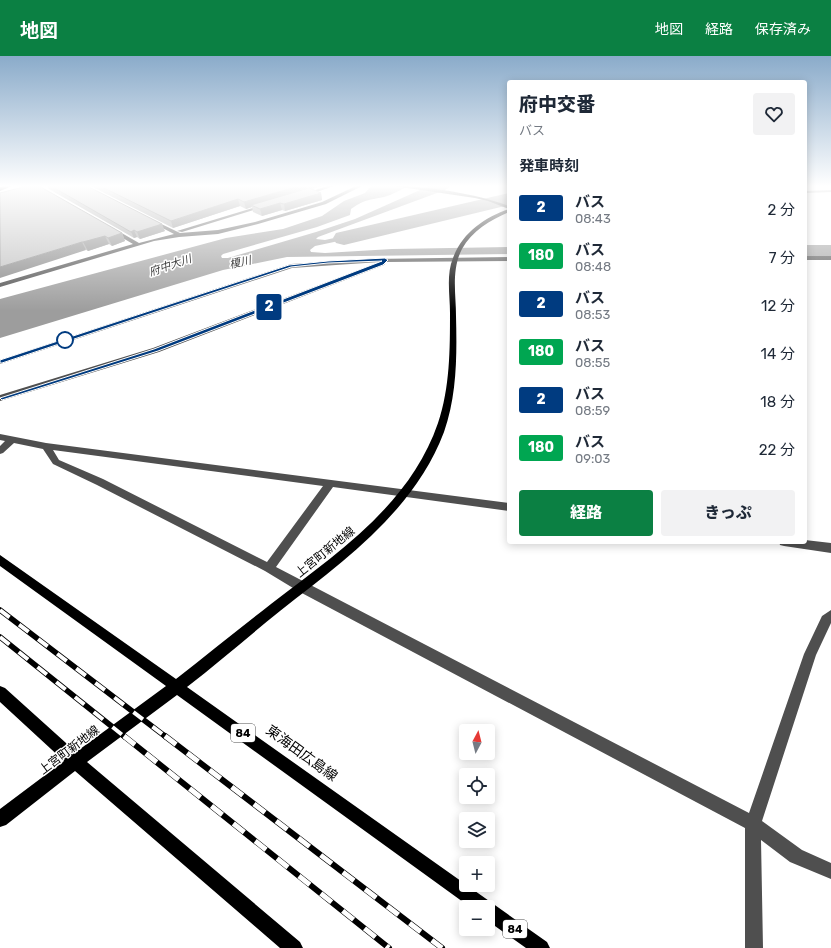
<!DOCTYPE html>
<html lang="ja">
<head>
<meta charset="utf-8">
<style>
  body { margin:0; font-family:Rubik,"Noto Sans JP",sans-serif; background:#f2f2f3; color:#1f2937; height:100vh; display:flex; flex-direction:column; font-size:15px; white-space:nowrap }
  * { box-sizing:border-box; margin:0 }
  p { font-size:13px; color:#747a83 }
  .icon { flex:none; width:22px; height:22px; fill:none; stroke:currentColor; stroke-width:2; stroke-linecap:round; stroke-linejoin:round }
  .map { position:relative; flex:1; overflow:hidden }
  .side { position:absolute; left:507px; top:24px; width:300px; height:464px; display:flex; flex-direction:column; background:#fff; border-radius:4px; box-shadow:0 2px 10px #0003 }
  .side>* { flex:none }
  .badge { padding:0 8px; border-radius:3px; font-size:14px; line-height:26px }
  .needle { width:26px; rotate:7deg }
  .controls { position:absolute; left:459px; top:668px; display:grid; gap:8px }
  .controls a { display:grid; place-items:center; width:36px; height:36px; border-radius:4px; background:#fff; box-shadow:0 2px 10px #0003; font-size:20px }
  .map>.badge { position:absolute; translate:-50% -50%; box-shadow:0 0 0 2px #fff }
  h2 { padding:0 12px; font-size:15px; line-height:36px }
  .round { display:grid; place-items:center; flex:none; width:42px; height:42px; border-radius:4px; background:#f2f2f3 }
  .headline { display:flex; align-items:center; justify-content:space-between; height:68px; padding:0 12px }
  h1 { font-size:19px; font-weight:800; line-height:30px }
  .primary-button { display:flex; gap:8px; margin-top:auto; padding:8px 12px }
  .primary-button a { flex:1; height:46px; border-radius:4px; background:#0b8043; color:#fff; font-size:16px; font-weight:800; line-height:46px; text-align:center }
  .primary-button a+a { background:#f2f2f3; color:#1f2937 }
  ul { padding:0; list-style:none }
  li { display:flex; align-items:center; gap:12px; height:48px; padding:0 12px }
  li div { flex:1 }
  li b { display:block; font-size:15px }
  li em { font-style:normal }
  li .badge { min-width:44px; font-weight:700; text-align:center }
  header { display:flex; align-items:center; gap:24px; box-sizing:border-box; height:56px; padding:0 20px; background:#0b8043; color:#fff }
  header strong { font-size:19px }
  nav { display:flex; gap:22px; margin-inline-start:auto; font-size:14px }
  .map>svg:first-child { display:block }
  .water { fill:#9d9d9d }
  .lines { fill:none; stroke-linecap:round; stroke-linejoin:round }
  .river { fill:#9d9d9d; fill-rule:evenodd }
  .minor { fill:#4f4f4f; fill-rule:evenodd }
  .major { fill:#000; fill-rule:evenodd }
  .highway { fill:#000; fill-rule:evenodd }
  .rail-far1-casing { stroke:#000; stroke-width:5.5 }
  .rail-casing { stroke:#000; stroke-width:6 }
  .rail-far1 { stroke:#fff; stroke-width:4; stroke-dasharray:12; stroke-linecap:butt }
  .rail { stroke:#fff; stroke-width:5; stroke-dasharray:14; stroke-linecap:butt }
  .wall { fill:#a4a4a4 }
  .shaded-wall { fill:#868686 }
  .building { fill:#bfbfbf; stroke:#868686 }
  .line { fill:#003b80; stroke:#fff }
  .stop-dot { fill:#fff; stroke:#003b80; stroke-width:2 }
  .labels { text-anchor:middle; stroke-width:3; stroke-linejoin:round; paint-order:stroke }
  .far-water-label { font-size:11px; font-style:italic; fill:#3e3e3e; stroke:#fff }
  .shield { fill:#fff; stroke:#4c4c4c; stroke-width:1 }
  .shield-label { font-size:11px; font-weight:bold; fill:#000 }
  .street-label { font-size:12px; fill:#000; stroke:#fff }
  .near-street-label { font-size:14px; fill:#000; stroke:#fff }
</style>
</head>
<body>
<header>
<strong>地図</strong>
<nav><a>地図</a><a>経路</a><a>保存済み</a></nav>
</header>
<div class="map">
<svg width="831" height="892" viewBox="0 0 831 892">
  <rect width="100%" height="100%" fill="#fff"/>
  <path class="water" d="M371 130H408C400 134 392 139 384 141 368 144 364 144 351 153L350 159 317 171 223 198 221 200 222 202H228L316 176 355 163 429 130H451L445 134 318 181 316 183 325 184 398 168 405 171 315 190 310 194 311 196 325 197 392 193 509 191V198L287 201 223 214 0 282V243L226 182 283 173 322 160 344 145 365 137Z"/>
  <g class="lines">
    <g class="river">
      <polygon points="509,137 509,149 344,189 336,187 333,182 336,177"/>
      <rect x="805" y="189" width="26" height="14"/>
    </g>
    <g class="minor">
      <polygon points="327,130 334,130 305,140 301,139"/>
      <polygon points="356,130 362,130 326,148 258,168 218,178 179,181 154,185 0,231 0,227 133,188 109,174 109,172 113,172 139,187 174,178 149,165 151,163 180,177 218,174 255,166 322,146"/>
      <path d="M394 130C429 130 477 138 509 150V153L488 145 475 142Z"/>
      <polygon points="831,134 831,136 805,137 805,135"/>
      <polygon points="263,149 267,150 182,176 177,175"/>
      <rect x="805" y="200" width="26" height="4"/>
      <polygon points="509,201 509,205 386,206 384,209 159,296 0,345 0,339 153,292 380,206 292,212 0,308 0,304 291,208 372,203"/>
      <path d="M0 378 46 387 509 447V455L333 431 276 511 749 757 804 598 822 560 831 554V567L816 599 762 765 802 794 831 807V823L790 806 761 784 763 892H745V772L298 535 265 515 97 429 53 408 43 393 14 387 3 397 0 398V390L5 385 0 384ZM53 394 323 430 267 506 103 423 59 404Z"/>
      <polygon points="805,484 831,487 831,497 784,490 780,489 779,486 805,486"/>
    </g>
    <path class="major" d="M509 153V156C490 164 472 175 462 193 451 214 456 238 456 260 457 299 457 339 444 376 414 455 345 504 280 555 249 580 219 606 187 631L547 886 550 892H526L488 865V851H470L177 639 87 706 300 886 303 892H280L75 715 6 769 0 771V753L64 705 0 646V630L5 632 76 696 166 630 0 510V499L176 623C208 598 239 573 271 548 336 498 410 449 438 367 450 332 450 293 450 257 450 239 446 219 453 202 462 177 485 161 509 153Z"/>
    <polygon class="highway" points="4,130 12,130 0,135 0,131"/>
    <defs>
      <g id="rail-far1">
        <polyline points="0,554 166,681"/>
        <polyline points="0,581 125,681"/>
      </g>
      <g id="rail">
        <polyline points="124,680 389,892"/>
        <polyline points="165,680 442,892"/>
      </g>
    </defs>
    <use href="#rail-far1" class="rail-far1-casing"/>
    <use href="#rail" class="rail-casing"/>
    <use href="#rail-far1" class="rail-far1"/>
    <use href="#rail" class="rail"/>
  </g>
  <g class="wall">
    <polygon points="47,130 87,130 165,175 140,183 137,181 134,182 49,133"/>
    <polygon points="91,130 321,130 312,133 321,137 322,144 285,155 282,154 262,160 253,156 252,151 246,153 240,150 173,172"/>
    <polygon points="0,137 122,177 125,185 112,190 109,188 88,195"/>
  </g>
  <g class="shaded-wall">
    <polygon points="299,130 321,130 254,150 251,149 252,151 246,153 244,146"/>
    <polygon points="321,137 322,144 285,155 284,148"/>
    <polygon points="238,143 240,150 173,172 171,165"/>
    <polygon points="280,147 282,154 262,160 260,153"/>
    <polygon points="162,168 165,175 140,183 137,176"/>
    <polygon points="134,174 137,181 134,182 131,176"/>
    <polygon points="122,177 125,185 112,190 108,182"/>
    <polygon points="105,180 109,188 88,195 83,186"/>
    <polygon points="82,186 86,194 0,222 0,211"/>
  </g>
  <g class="building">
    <polygon points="27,130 39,130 122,177 108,182 105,180 83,186 82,186 0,211 0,137"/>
    <polygon points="51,130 87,130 162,168 137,176 134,174 131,176"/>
    <polygon points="100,130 299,130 244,146 238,143 171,165"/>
    <polygon points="309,132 321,137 284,148 280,147 260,153 251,149"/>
  </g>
  <linearGradient id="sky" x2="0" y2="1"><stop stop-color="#8aabca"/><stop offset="0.51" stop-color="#fff"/><stop offset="1" stop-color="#fff" stop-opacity="0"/></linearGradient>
  <rect width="831" height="255" fill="url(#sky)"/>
  <polygon class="line" points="385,202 388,204 383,209 158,295 2,344 0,342 154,293 382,205 328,207 291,211 2,307 0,307 0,304 289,209 328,205"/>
  <circle class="stop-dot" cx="65" cy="284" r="8"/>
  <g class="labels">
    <g class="far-water-label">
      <text transform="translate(240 206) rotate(-13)" y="4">榎川</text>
      <text transform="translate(170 209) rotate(-19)" y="4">府中大川</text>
    </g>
    <g class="shield">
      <rect x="231" y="668" width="24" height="18" rx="3"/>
      <rect x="503" y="864" width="24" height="18" rx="3"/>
    </g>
    <g class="shield-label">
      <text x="243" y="681">84</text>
      <text x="515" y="877">84</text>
    </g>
    <g class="street-label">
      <text transform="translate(325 496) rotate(-39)" y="4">上宮町新地線</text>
      <text transform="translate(69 694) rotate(-37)" y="4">上宮町新地線</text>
    </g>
    <g class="near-street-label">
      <text transform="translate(302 697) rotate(36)" y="5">東海田広島線</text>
    </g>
  </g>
</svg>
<div class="controls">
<a><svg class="needle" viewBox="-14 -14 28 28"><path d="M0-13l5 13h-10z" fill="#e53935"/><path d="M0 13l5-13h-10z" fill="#747a83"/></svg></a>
<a><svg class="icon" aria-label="locate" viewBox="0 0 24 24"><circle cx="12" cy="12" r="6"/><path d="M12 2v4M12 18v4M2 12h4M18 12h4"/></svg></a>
<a><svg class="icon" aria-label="layers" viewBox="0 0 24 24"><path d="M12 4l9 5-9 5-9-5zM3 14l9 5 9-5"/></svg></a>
<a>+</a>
<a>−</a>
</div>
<b class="badge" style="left:269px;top:251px;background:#003b80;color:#fff">2</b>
<section class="side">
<div class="headline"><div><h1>府中交番</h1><p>バス</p></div><a class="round"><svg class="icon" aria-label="heart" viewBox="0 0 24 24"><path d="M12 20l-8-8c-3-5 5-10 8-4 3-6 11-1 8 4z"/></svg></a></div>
<h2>発車時刻</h2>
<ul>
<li><span class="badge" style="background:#003b80;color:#fff">2</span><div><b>バス</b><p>08:43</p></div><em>2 分</em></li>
<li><span class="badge" style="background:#00a651;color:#fff">180</span><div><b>バス</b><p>08:48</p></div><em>7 分</em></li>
<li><span class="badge" style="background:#003b80;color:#fff">2</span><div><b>バス</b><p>08:53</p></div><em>12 分</em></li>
<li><span class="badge" style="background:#00a651;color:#fff">180</span><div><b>バス</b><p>08:55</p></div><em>14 分</em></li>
<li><span class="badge" style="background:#003b80;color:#fff">2</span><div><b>バス</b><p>08:59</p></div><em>18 分</em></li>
<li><span class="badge" style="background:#00a651;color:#fff">180</span><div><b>バス</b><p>09:03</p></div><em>22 分</em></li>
</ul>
<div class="primary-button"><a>経路</a><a>きっぷ</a></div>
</section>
</div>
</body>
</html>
